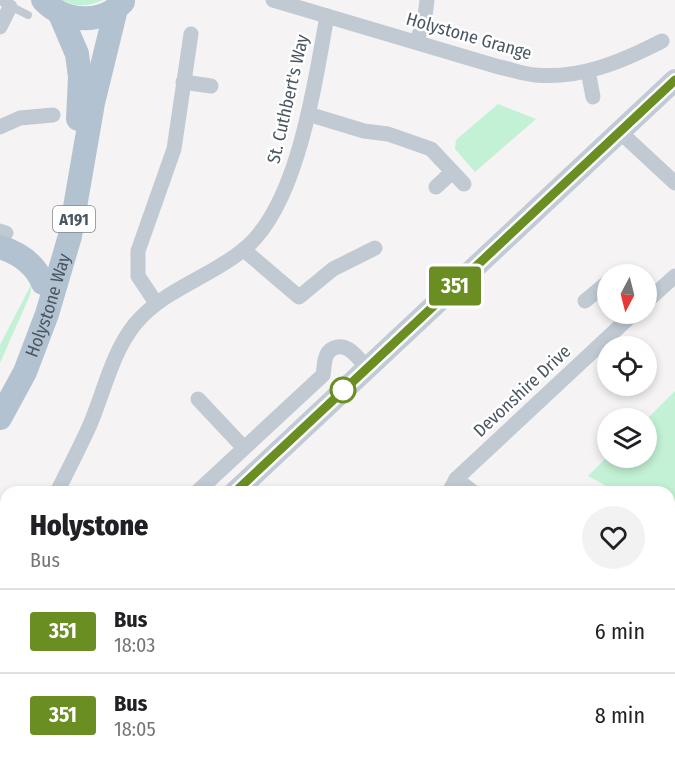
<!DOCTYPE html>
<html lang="en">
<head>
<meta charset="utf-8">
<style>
  body { margin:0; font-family:"Fira Sans Condensed",sans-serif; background:#f2f2f2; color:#202124; height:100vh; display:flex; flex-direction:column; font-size:22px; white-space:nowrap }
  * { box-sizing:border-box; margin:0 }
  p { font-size:20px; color:#757577 }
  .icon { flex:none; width:33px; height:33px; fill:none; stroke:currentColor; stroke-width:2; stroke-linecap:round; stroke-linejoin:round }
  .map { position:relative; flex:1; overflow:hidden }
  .panel { position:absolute; left:0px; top:486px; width:675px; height:284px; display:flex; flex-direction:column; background:#fff; border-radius:18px 18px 0 0; box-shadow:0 3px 9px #0003 }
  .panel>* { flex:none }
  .badge { padding:0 12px; border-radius:4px; font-size:21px; line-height:39px }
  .needle { width:39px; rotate:187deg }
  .buttons { position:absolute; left:597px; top:264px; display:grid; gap:12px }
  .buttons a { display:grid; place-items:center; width:60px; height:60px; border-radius:50%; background:#fff; box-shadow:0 3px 9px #0003; font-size:30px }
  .map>.badge { position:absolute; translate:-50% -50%; box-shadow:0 0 0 3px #fff }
  .round { display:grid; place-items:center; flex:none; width:63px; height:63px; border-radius:32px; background:#f2f2f2 }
  .summary { display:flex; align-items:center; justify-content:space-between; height:102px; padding:0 30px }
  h1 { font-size:28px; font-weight:800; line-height:45px }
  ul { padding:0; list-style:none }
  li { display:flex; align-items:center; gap:18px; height:84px; padding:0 30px; border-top:2px solid #e0e0e0 }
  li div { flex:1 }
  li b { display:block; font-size:22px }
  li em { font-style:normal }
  li .badge { min-width:66px; font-weight:700; text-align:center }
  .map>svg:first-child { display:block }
  .education { fill:#e6e4e5 }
  .green { fill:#c3f1d5 }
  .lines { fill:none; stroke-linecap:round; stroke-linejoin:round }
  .lane { stroke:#c1cad2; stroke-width:8 }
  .street { stroke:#c1cad2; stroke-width:15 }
  .secondary { stroke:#c1cbd6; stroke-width:22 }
  .primary { stroke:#b3c2d1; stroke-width:24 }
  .tram { stroke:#b5b8bd; stroke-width:1.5 }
  .rail { stroke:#b5b8bd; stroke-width:4 }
  .line-casing { stroke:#fff; stroke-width:14 }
  .line { stroke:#6b8e23; stroke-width:9 }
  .stop-dot { fill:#fff; stroke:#6b8e23; stroke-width:3 }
  .labels { text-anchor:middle; stroke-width:5; stroke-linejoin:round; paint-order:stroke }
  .shield { fill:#fff; stroke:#808990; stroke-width:1.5 }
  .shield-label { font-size:16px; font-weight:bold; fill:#4a5661 }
  .street-label { font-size:18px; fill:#4a5661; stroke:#fff }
</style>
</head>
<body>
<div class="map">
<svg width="675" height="769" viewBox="0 0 675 769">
  <rect width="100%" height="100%" fill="#f5f3f3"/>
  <polygon class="education" points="104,764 511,764 522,769 101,769"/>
  <g class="green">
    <path d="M61 0H103C89 7 75 7 61 0Z"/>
    <polygon points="498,104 536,119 475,172 455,149 456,140"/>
    <polygon points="32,283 30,295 0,363 0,345"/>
    <polygon points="675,391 675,525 669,522 669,492 617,492 588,476 607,457 646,458 647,419"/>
    <polygon points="675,562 675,622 669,618 669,572"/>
    <polygon points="274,764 511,764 522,769 271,769"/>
  </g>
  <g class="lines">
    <polyline class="lane" points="0,1 28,15"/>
    <g class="street">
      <path d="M273 0 499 67C510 69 523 74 535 75 581 79 621 62 662 41"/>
      <polyline points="0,27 10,7"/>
      <polyline points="417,42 425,16 427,0"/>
      <polyline points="588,71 593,97"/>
      <polyline points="183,82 211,86"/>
      <polyline points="308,114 364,131 388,134 431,149 464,184"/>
      <polyline points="0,127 20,118 53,115"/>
      <polyline points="620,132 675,183"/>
      <polyline points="436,187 452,172"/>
      <polyline points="0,231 6,233"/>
      <polyline points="244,250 299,297 333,269 375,248"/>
      <polyline points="585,301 608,282"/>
      <polyline points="646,302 675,276"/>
      <polyline points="156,303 138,276 138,251 174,149 191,34"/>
      <polyline points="198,399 244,448"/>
      <polyline points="456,479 473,492"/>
      <path d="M57 492C68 470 79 449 89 427 104 393 111 354 135 324 164 289 209 278 243 250 298 207 315 82 327 16"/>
      <path d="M197 492 323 375C324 370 324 365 325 360 326 355 329 350 334 348 348 342 358 358 366 367"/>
      <polyline points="449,492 456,479 633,314"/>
      <polyline points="0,723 6,729"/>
    </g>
    <g class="secondary">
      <polyline points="235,492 675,80"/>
      <polyline points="0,688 6,686"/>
    </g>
    <g class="primary">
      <path d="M43 0C64 23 102 25 123 2"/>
      <polyline points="60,14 77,54 80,77 78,119"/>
      <path d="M0 247C19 253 35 264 43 283"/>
      <path id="s1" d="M0 418 25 372 47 314 70 236 93 103 116 9"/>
    </g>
    <g class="tram">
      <polyline points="669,739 675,736"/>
      <polyline points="606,769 615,764"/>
    </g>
    <g class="rail">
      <polyline points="669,750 675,746"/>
      <polyline points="637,769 646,764"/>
    </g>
  </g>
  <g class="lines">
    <defs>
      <polyline id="line" points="235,492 675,80"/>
    </defs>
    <use href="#line" class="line-casing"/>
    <use href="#line" class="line"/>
  </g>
  <circle class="stop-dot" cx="343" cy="390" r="12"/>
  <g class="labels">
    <rect class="shield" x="53" y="206" width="42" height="26" rx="4.5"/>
    <g class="shield-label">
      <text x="74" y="225">A191</text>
    </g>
    <g class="street-label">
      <text transform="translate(469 36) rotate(16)" y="6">Holystone Grange</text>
      <text transform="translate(288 99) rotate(-77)" y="6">St. Cuthbert's Way</text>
      <text dy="6" stroke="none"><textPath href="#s1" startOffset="123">Holystone Way</textPath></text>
      <text transform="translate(522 391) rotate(-43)" y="6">Devonshire Drive</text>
    </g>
  </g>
</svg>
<div class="buttons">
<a><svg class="needle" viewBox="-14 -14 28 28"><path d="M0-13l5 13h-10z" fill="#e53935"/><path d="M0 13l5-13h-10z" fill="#757577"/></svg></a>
<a><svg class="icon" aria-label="locate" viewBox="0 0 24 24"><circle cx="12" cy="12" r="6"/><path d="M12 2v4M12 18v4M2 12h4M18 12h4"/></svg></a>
<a><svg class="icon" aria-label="layers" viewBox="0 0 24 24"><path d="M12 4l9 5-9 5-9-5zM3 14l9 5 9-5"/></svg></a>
</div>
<b class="badge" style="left:455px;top:286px;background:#6b8e23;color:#fff">351</b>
<section class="panel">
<div class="summary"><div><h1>Holystone</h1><p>Bus</p></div><a class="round"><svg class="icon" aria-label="heart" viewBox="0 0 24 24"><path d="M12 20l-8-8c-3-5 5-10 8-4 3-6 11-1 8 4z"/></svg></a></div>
<ul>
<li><span class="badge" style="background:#6b8e23;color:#fff">351</span><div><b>Bus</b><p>18:03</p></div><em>6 min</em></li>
<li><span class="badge" style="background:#6b8e23;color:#fff">351</span><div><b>Bus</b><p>18:05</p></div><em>8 min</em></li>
</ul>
</section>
</div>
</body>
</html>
